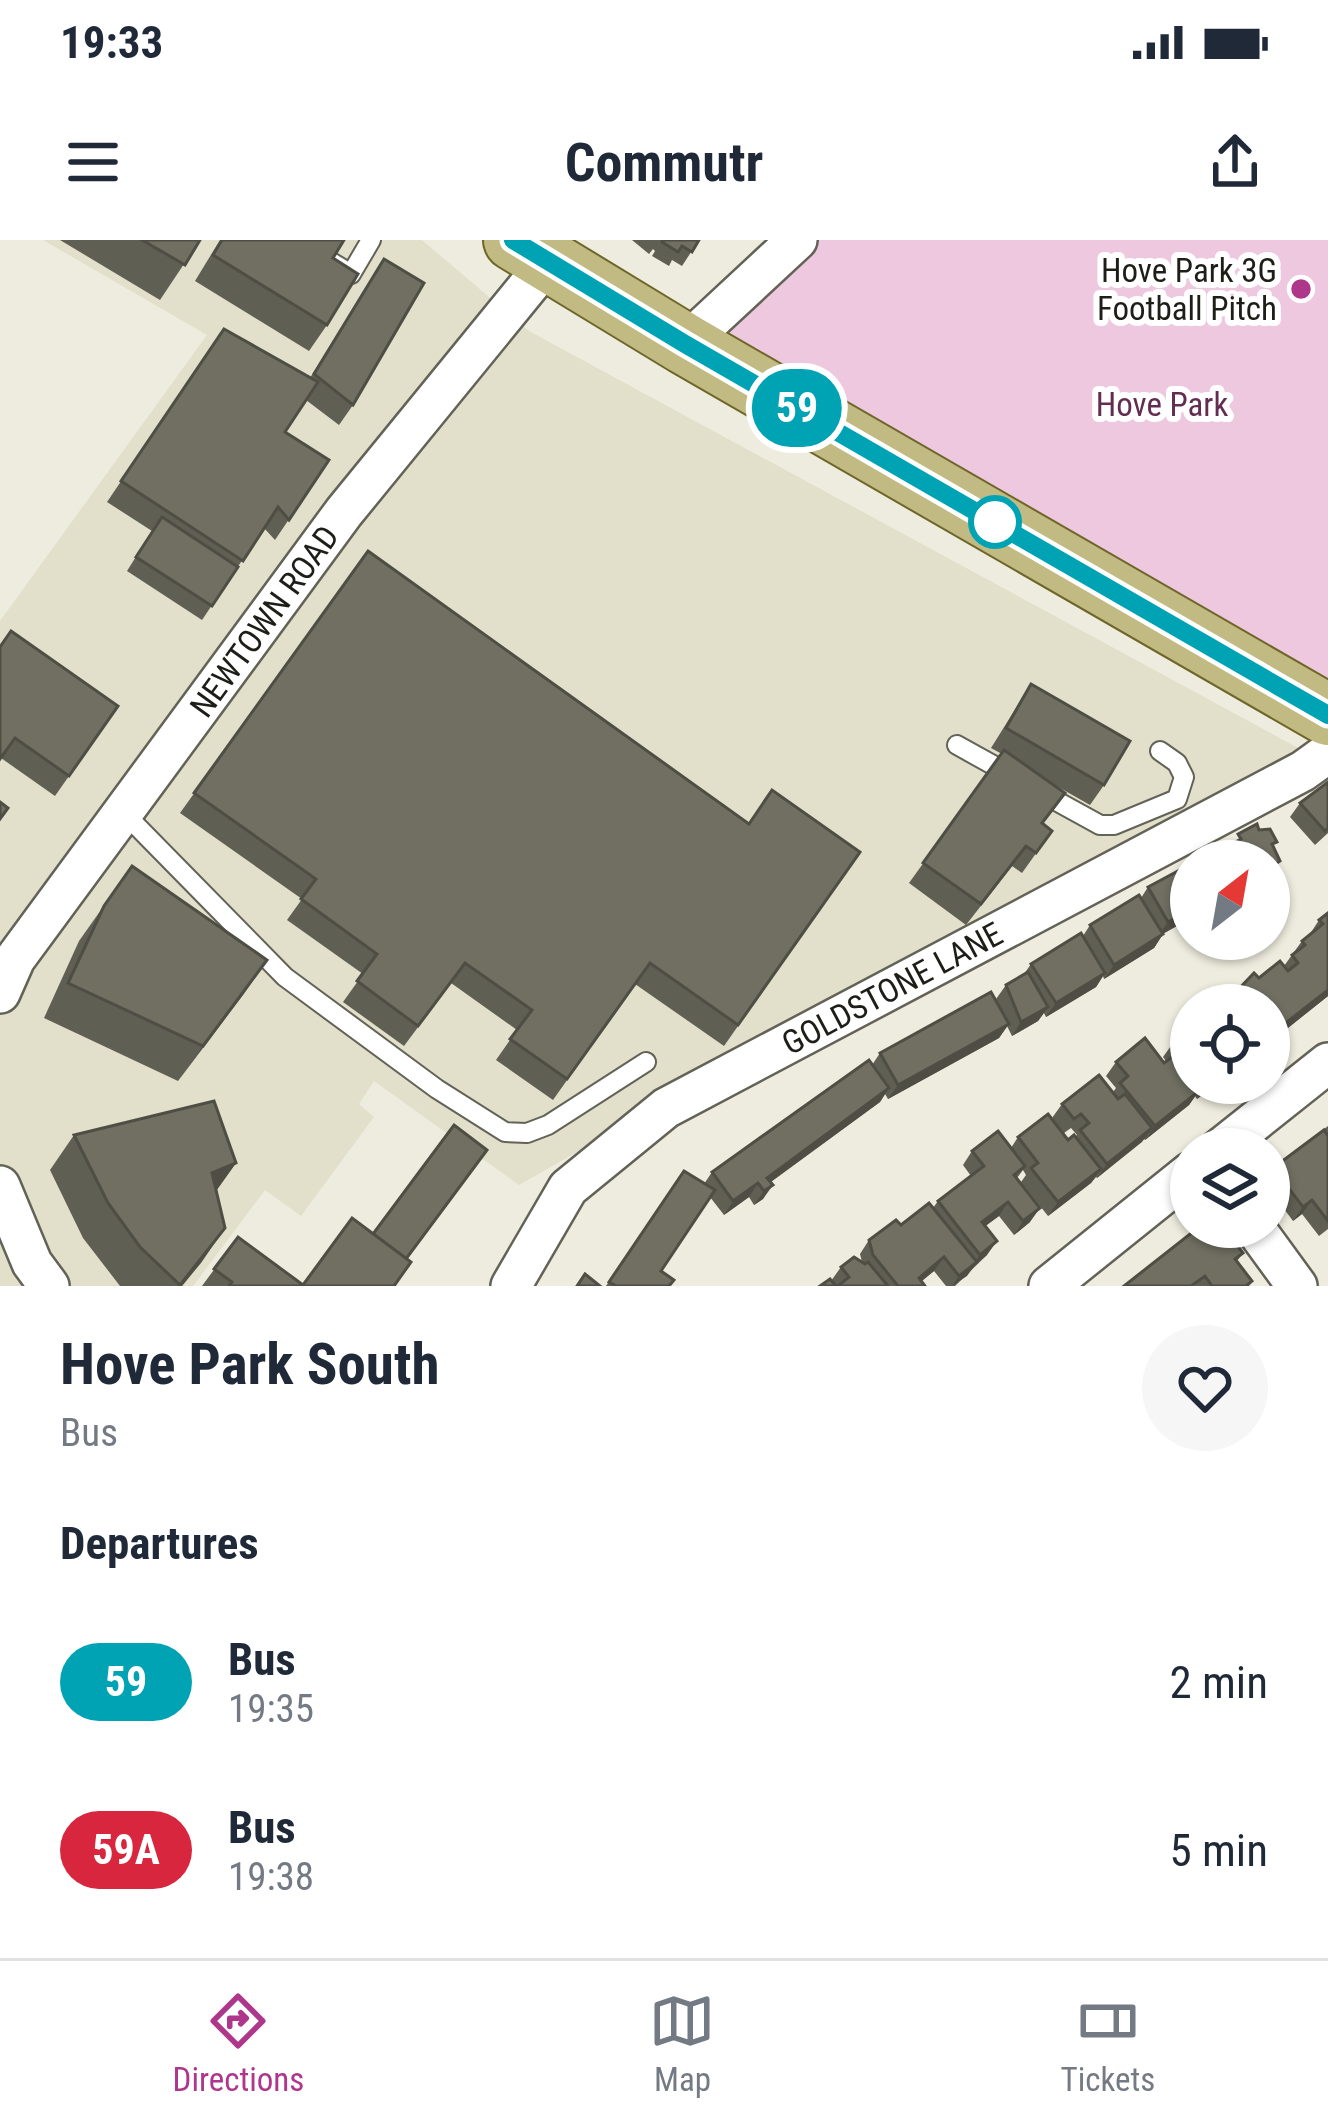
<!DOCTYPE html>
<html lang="en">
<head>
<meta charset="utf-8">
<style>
  body { margin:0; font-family:"Roboto Condensed",sans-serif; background:#f6f6f7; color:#1f2937; height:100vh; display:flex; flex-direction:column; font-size:45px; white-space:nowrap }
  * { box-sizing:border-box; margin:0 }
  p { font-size:39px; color:#747a83 }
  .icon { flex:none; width:66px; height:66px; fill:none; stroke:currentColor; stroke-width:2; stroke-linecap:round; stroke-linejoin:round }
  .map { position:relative; height:1046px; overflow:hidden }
  .sheet { display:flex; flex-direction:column; background:#fff; flex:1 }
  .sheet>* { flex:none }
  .badge { padding:0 24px; border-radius:39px; font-size:42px; line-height:78px }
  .needle { width:78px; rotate:31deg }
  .controls { position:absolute; left:1170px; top:600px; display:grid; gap:24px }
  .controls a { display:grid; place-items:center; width:120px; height:120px; border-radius:50%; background:#fff; box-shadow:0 3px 9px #0004; font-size:60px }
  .map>.badge { position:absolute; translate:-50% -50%; box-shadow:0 0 0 6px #fff }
  h2 { padding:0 60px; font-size:45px; line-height:108px }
  .round { display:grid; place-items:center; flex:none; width:126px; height:126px; border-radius:63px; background:#f6f6f7 }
  .headline { display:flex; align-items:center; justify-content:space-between; height:204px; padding:0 60px }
  h1 { font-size:57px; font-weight:700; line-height:90px }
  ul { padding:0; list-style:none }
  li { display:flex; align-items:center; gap:36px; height:168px; padding:0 60px }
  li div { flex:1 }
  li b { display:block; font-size:45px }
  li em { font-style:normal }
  li .badge { min-width:132px; font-weight:700; text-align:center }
  .status { display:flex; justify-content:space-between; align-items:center; height:84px; padding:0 60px; background:#fff; direction:ltr }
  .status svg { height:33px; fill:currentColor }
  header { display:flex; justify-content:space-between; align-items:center; height:156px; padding:0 60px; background:#fff; font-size:54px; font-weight:700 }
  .dock { display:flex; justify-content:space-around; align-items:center; height:168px; border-top:3px solid #e0e1e3; background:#fff; font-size:33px; color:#747a83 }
  .dock a { display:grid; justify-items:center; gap:6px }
  .dock .on { color:#ae378c }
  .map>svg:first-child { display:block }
  .built { fill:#e2dfca }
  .green { fill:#eec8df }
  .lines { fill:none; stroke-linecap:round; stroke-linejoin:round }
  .service-casing { stroke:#636256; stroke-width:22 }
  .minor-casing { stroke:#636256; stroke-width:44 }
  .primary-casing { stroke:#6e6628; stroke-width:64 }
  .service { stroke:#fff; stroke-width:18 }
  .minor { stroke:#fff; stroke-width:39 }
  .primary { stroke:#c2ba83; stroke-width:60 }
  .wall { fill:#605f54 }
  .shaded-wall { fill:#4e4e45 }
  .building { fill:#706f62; stroke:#4e4e45; stroke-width:3 }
  .line-casing { stroke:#fff; stroke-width:27 }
  .line { stroke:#00a3b4; stroke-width:18 }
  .poi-dot { fill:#ae378c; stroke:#fff; stroke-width:4.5 }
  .stop-dot { fill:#fff; stroke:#00a3b4; stroke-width:6 }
  .labels { text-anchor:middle; stroke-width:12; stroke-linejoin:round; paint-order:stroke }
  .poi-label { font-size:33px; fill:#1e1e19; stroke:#fff; text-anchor:end }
  .park-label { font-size:33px; fill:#632c51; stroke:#fff }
  .street-label { font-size:33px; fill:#1e1e19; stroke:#fff }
</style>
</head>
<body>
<div class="status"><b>19:33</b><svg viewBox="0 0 49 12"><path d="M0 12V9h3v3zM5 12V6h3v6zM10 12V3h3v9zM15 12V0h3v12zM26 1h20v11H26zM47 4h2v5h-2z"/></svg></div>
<header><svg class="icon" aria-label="menu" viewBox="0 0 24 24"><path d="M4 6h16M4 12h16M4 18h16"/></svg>Commutr<svg class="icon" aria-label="share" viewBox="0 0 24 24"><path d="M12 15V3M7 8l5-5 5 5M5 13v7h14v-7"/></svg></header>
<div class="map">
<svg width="1328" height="1046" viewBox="0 0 1328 1046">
  <rect width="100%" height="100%" fill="#eeecde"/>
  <polygon class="built" points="43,0 422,0 529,91 1302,510 982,681 519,945 374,841 359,864 374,877 301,976 265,950 193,1046 0,1046 0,381 207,95"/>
  <polygon class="green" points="815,0 1328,0 1328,449 713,93"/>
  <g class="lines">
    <defs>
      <g id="service">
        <polyline points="295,0 351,34 371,0"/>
        <polyline points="957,505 1011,535"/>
        <polyline points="1040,552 1100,585 1114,585 1177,559 1184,537 1177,523 1160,511"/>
        <polyline points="124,573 285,737 437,849 505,892 527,893 548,885 646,822"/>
      </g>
      <g id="minor">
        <polyline points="685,104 797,0"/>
        <polyline points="0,753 15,719 344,272 548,22"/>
        <polyline points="1220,909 1328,823"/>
        <polyline points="0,946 32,1023 49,1046"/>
        <polyline points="1254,987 1297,1046"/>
        <polyline points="511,1046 568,948 666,868 1303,531 1328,513"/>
        <polyline points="1049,1046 1191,932"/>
      </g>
      <polyline id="primary" points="514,0 685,104 1328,475"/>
    </defs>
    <use href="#service" class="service-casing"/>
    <use href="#minor" class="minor-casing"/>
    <use href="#primary" class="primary-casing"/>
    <use href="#service" class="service"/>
    <use href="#minor" class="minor"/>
    <use href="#primary" class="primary"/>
  </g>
  <g class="wall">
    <polygon points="60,0 200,0 160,60"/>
    <polygon points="220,0 344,0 333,18 327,85 309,111 195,41"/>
    <polygon points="632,0 699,0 682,26 672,20 669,26 652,16 655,11 653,9 649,14"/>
    <polygon points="384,19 353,165 339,185 306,160 285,192 329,220 275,300 264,288 202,380 127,331 152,291 107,262 224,89 310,138"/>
    <polygon points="368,311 749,584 860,612 724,806 635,744 553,860 496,820 517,790 451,743 404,806 343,762 363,734 287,680 302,659 180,573"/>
    <polygon points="0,407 118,466 55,556 1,518"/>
    <polygon points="1031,444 1104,545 1090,565 1046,540 1043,584 1052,591 1022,633 1012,626 966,685 909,643 1002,514 991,508"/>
    <polygon points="1328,542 1328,593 1315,605 1290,577 1300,563"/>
    <polygon points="1191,624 1191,678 1163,694 1154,708 1104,739 1103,736 1096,747 1046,777 1044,773 1038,781 1012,796 1007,786 999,798 888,859 885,854 880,862 771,942 763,959 754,965 749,957 724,975 710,957 661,1031 669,1046 606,1046 684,931 704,944 712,932 872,825 880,813 996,759 1006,745 1024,734 1031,724 1083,696 1090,685 1141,658 1148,647"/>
    <polygon points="132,626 267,720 178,841 44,778 79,701"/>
    <polygon points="1328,673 1328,756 1269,803 1269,765 1220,765 1259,738 1284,726 1302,701 1310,694 1319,680"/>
    <polygon points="1191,788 1191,843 1218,843 1197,859 1195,856 1189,865 1145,900 1144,899 1097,938 1096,937 1091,943 1048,976 1021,942 1026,935 1023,930 1017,938 1030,982 1014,995 999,976 985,986 987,1015 955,1046 946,1046 934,1031 921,1041 925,1046 820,1046 831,1041 841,1027 862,1022 860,1014 869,1000 933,968 938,961 971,936 963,925 972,911 1011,908 1018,897 1068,900 1076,896 1077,895 1071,888 1064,893 1052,878 1062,864 1113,852 1116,848 1106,836 1116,822 1164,823 1166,821 1163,817 1173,803"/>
    <polygon points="1328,886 1328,989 1319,996 1302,974 1293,981 1269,949 1269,934 1273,928"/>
    <polygon points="74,895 236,923 216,951 225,988 182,1046 120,1046 83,998 50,930"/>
    <polygon points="238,997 303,1045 407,1019 395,1046 202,1046"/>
    <polygon points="1243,1013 1237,1021 1252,1041 1249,1046 1124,1046"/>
  </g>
  <g class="shaded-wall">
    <polygon points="1191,670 1191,678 1158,696 1168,682"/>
    <polygon points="1163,694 1154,708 1104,739 1114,725"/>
    <polygon points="267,720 243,755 178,841 203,806"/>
    <polygon points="1105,733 1096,747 1046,777 1056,763"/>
    <polygon points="1328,750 1328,756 1269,803 1269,796"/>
    <polygon points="1048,767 1038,781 1012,796 1021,782"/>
    <polygon points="1009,784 999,798 888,859 898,845"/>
    <polygon points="1210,843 1218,843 1197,859 1207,845"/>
    <polygon points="889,848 880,862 762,948 767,938"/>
    <polygon points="1199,851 1189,865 1145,900 1155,886"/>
    <polygon points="1152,888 1142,902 1097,938 1107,924"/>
    <polygon points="236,923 211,958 212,933"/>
    <polygon points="1101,929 1091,943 1048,976 1058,962"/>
    <polygon points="758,943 749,957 724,975 733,961"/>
    <polygon points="773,945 763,959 754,965 764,951"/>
    <polygon points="1312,960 1302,974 1293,981 1303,967"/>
    <polygon points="1008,962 999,976 972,996 982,982"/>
    <polygon points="1040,968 1030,982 1014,995 1023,981"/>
    <polygon points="225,988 201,1023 182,1046 179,1046"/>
    <polygon points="997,1001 987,1015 975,1025 967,1036 952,1046 959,1036 972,1026 980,1015"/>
    <polygon points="944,1017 934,1031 916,1046 919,1038"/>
  </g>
  <g class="building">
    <polygon points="142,0 200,0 185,25"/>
    <polygon points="222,0 344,0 333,18 358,34 327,85 213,15"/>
    <polygon points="663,0 699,0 692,12 682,6 678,12 662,2"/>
    <polygon points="384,19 424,43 353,165 314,134"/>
    <polygon points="224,89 318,142 285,192 329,220 289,280 278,267 243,321 121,241"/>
    <polygon points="162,277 238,327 212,366 136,317"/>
    <polygon points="368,311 749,584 772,550 860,612 738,785 650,723 567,839 510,799 532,770 465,723 418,786 357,741 377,714 301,659 316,639 194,553"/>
    <polygon points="11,391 118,466 69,536 15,498 0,519 0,407"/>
    <polygon points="1031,444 1130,501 1104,545 1006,488"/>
    <polygon points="1004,510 1065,553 1042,583 1052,591 1036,613 1026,606 981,664 923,623"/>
    <polygon points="1328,542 1328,588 1325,591 1300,563"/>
    <polygon points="0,562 8,568 0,579"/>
    <polygon points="1257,584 1259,590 1270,589 1277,602 1272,604 1280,621 1269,628 1269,621 1209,621 1207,617 1241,599 1238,594"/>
    <polygon points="1191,624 1191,670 1168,682 1148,647"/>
    <polygon points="132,626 267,720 203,806 68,743 104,666"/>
    <polygon points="1139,655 1163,694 1114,725 1090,685"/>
    <polygon points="1328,673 1328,750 1269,796 1269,765 1220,765 1232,756 1236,761 1240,758 1236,752 1254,733 1259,738 1280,721 1288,731 1298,723 1292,715 1305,705 1302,701 1323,684 1319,680"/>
    <polygon points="1081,693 1105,733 1056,763 1031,724"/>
    <polygon points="1028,732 1048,767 1021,782 1006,745"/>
    <polygon points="991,752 1009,784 898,845 880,813"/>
    <polygon points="1189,790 1191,793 1191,825 1173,803"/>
    <polygon points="1145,798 1164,823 1172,817 1199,851 1155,886 1120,843 1128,836 1116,822"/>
    <polygon points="869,820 889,848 767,938 773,945 764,951 758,943 733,961 712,932"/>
    <polygon points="1099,835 1118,859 1125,854 1152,888 1107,924 1080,890 1089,883 1081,874 1074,879 1062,864"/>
    <polygon points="214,861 236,923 212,933 225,988 180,1045 140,1007 108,963 74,895"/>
    <polygon points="1048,874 1068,900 1074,895 1101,929 1058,962 1031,928 1038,923 1018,897"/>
    <polygon points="454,885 487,910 406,1019 373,994"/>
    <polygon points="1324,890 1328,896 1328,981 1312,960 1303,967 1273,928"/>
    <polygon points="998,891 1025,926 1014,935 1040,968 1023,981 1008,962 982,982 997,1001 980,1015 938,961 984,926 972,911"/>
    <polygon points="684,931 715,950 661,1031 674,1040 669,1046 616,1046 609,1042"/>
    <polygon points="929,963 977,1022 959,1036 944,1017 919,1038 925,1046 898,1046 873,1015 869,1000 896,980 901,985"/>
    <polygon points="352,978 411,1022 394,1046 229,1046 232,1042 214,1029 238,997 303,1045"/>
    <polygon points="1199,987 1223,987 1243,1013 1235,1019 1252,1041 1246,1046 1212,1046 1205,1036 1191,1046 1124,1046"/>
    <polygon points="854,1017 865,1024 868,1022 888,1046 838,1046 849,1037 841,1027"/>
    <polygon points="585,1034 600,1046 577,1046"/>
    <polygon points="830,1039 836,1046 820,1046"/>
  </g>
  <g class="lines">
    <defs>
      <polyline id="line" points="513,0 685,104 1328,475"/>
    </defs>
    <use href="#line" class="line-casing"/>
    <use href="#line" class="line"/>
  </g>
  <circle class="poi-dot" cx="1301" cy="49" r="12"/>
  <circle class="stop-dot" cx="995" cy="282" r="24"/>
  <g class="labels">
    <g class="poi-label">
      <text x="1277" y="42">Hove Park 3G<tspan x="1277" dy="38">Football Pitch</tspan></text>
    </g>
    <g class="park-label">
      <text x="1162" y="176">Hove Park</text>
    </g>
    <g class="street-label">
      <text transform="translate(264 381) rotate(-54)" y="12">NEWTOWN ROAD</text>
      <text transform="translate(892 748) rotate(-28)" y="12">GOLDSTONE LANE</text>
    </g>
  </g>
</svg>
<div class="controls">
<a><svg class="needle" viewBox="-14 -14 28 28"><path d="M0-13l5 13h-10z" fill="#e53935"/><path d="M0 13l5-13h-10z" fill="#747a83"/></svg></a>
<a><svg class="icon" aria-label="locate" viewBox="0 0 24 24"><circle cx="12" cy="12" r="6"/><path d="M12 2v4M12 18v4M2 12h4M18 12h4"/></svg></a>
<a><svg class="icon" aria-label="layers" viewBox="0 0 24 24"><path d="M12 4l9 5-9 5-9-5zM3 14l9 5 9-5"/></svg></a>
</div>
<b class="badge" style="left:797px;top:168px;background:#00a3b4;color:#fff">59</b>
</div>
<section class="sheet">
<div class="headline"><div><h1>Hove Park South</h1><p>Bus</p></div><a class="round"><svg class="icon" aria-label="heart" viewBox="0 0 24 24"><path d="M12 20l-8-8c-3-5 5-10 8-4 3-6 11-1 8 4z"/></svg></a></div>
<h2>Departures</h2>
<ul>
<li><span class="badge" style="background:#00a3b4;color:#fff">59</span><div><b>Bus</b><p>19:35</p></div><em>2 min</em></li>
<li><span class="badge" style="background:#d7263d;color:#fff">59A</span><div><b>Bus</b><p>19:38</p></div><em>5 min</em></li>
</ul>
</section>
<nav class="dock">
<a class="on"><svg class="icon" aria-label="directions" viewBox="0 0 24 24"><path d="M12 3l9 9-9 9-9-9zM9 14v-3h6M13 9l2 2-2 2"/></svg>Directions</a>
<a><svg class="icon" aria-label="map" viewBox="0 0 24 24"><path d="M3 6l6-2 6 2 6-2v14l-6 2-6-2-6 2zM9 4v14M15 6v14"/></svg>Map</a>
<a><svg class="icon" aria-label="tickets" viewBox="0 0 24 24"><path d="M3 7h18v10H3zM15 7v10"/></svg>Tickets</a>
</nav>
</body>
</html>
